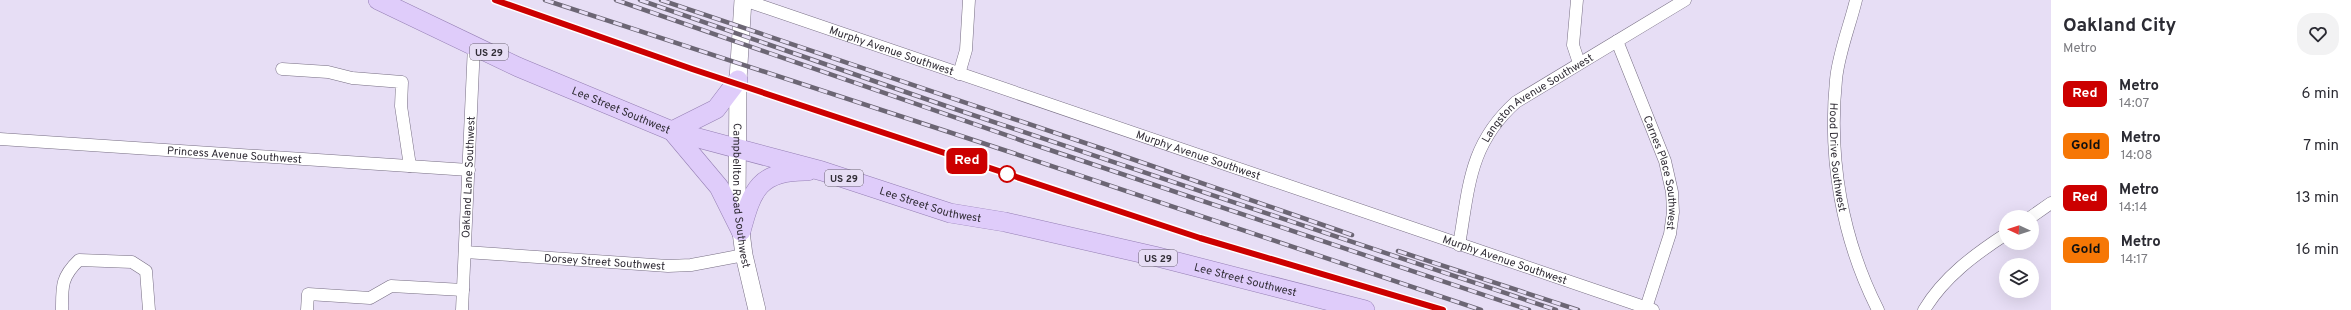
<!DOCTYPE html>
<html lang="en">
<head>
<meta charset="utf-8">
<style>
  body { margin:0; font-family:Overpass,sans-serif; background:#f2f2f3; color:#2b2b33; height:100vh; display:flex; flex-direction:column; font-size:15px; white-space:nowrap }
  * { box-sizing:border-box; margin:0 }
  p { font-size:13px; color:#7c7c81 }
  .icon { flex:none; width:22px; height:22px; fill:none; stroke:currentColor; stroke-width:2; stroke-linecap:round; stroke-linejoin:round }
  .map { position:relative; flex:1; overflow:hidden }
  .details { display:flex; flex-direction:column; background:#fff; width:300px }
  .details>* { flex:none }
  .badge { padding:0 8px; border-radius:6px; font-size:14px; line-height:26px }
  .needle { width:26px; rotate:273deg }
  .tools { position:absolute; left:1999px; top:210px; display:grid; gap:8px }
  .tools a { display:grid; place-items:center; width:40px; height:40px; border-radius:50%; background:#fff; box-shadow:0 4px 16px #0002; font-size:20px }
  .map>.badge { position:absolute; translate:-50% -50%; box-shadow:0 0 0 2px #fff }
  .round { display:grid; place-items:center; flex:none; width:42px; height:42px; border-radius:16px; background:#f2f2f3 }
  .overview { display:flex; align-items:center; justify-content:space-between; height:68px; padding:0 12px }
  h1 { font-size:19px; font-weight:700; line-height:30px }
  ul { padding:0; list-style:none }
  li { display:flex; align-items:center; gap:12px; height:52px; padding:0 12px }
  li div { flex:1 }
  li b { display:block; font-size:15px }
  li em { font-style:normal }
  li .badge { min-width:44px; font-weight:700; text-align:center }
  main { display:flex; flex:1; min-height:0 }
  .map>svg:first-child { display:block }
  .lines { fill:none; stroke-linecap:round; stroke-linejoin:round }
  .minor-casing { stroke:#776e83; stroke-width:13 }
  .secondary-casing { stroke:#776e83; stroke-width:18 }
  .primary-casing { stroke:#947eb3; stroke-width:20 }
  .minor { stroke:#fff; stroke-width:12 }
  .secondary { stroke:#fff; stroke-width:17 }
  .primary { stroke:#dfccfa; stroke-width:19 }
  .rail-casing { stroke:#6c6674; stroke-width:4.5 }
  .rail { stroke:#e7def5; stroke-width:3; stroke-dasharray:9; stroke-linecap:butt }
  .line-casing { stroke:#fff; stroke-width:9 }
  .line { stroke:#c00; stroke-width:6 }
  .stop-dot { fill:#fff; stroke:#c00; stroke-width:2 }
  .labels { text-anchor:middle; stroke-width:3.5; stroke-linejoin:round; paint-order:stroke }
  .shield { fill:#e7def5; stroke:#68626f; stroke-width:1 }
  .shield-label { font-size:10px; font-weight:bold; fill:#312d36 }
  .street-label { font-size:11px; fill:#312d36; stroke:#e7def5 }
</style>
</head>
<body>
<main>
<div class="map">
<svg width="2051" height="310" viewBox="0 0 2051 310">
  <rect width="100%" height="100%" fill="#e7def5"/>
  <g class="lines">
    <defs>
      <g id="minor">
        <path id="s1" d="M744 0 1653 310"/>
        <polyline points="1577,0 1573,45 1579,63"/>
        <path id="s2" d="M1856 0C1850 25 1838 55 1836 80 1828 159 1842 239 1878 310"/>
        <path id="s3" d="M1617 41 1665 161 1672 192 1673 212 1670 234 1646 308"/>
        <polyline points="282,69 328,72 352,78 402,82 401,106 410,166"/>
        <polyline points="959,74 966,50 969,0"/>
        <path id="s4" d="M0 139 469 170"/>
        <polyline points="2031,217 2051,203"/>
        <path id="s5" d="M1459 245C1469 187 1469 144 1516 102L1685 0"/>
        <path id="s6" d="M465 252 668 266 691 265 744 255"/>
        <path d="M62 310C62 287 61 277 79 260L132 262 146 271 149 310"/>
        <polyline points="307,310 308,294 370,298 391,286 463,290"/>
        <path id="s7" d="M462 310 474 45"/>
        <path d="M1924 310C1944 277 1974 255 2006 234"/>
      </g>
      <g id="secondary">
        <path id="s8" d="M743 0 738 80 737 201 744 255 757 310"/>
      </g>
      <g id="primary">
        <path id="s9" d="M378 0 518 67 672 131 822 171 950 213 1005 222 1154 256 1365 310"/>
        <polyline points="672,131 719,187 741,231"/>
        <polyline points="672,131 716,109 738,80"/>
        <path d="M741 231C752 190 759 170 808 171"/>
      </g>
    </defs>
    <use href="#minor" class="minor-casing"/>
    <use href="#secondary" class="secondary-casing"/>
    <use href="#primary" class="primary-casing"/>
    <use href="#minor" class="minor"/>
    <use href="#secondary" class="secondary"/>
    <use href="#primary" class="primary"/>
    <defs>
      <g id="rail">
        <polyline points="495,0 692,69 1200,238 1443,310"/>
        <polyline points="545,0 1013,153 1481,310"/>
        <polyline points="616,0 1026,142 1529,310"/>
        <polyline points="640,0 949,107 1556,310"/>
        <polyline points="661,0 1103,149 1352,235"/>
        <polyline points="1398,251 1578,310"/>
      </g>
    </defs>
    <use href="#rail" class="rail-casing"/>
    <use href="#rail" class="rail"/>
  </g>
  <g class="lines">
    <defs>
      <polyline id="line" points="495,0 692,69 1200,238 1443,310"/>
    </defs>
    <use href="#line" class="line-casing"/>
    <use href="#line" class="line"/>
  </g>
  <circle class="stop-dot" cx="1007" cy="174" r="8"/>
  <g class="labels">
    <g class="shield">
      <rect x="470" y="44" width="38" height="16" rx="3"/>
      <rect x="825" y="170" width="38" height="16" rx="3"/>
      <rect x="1139" y="250" width="38" height="16" rx="3"/>
    </g>
    <g class="shield-label">
      <text x="489" y="56">US 29</text>
      <text x="844" y="182">US 29</text>
      <text x="1158" y="262">US 29</text>
    </g>
    <g class="street-label">
      <text dy="4" stroke="none"><textPath href="#s1" startOffset="156">Murphy Avenue Southwest</textPath></text>
      <text dy="4" stroke="none"><textPath href="#s5" startOffset="177">Langston Avenue Southwest</textPath></text>
      <text dy="4" stroke="none"><textPath href="#s9" startOffset="267">Lee Street Southwest</textPath></text>
      <text dy="4" stroke="none"><textPath href="#s4" startOffset="235">Princess Avenue Southwest</textPath></text>
      <text dy="4" stroke="none"><textPath href="#s1" startOffset="480">Murphy Avenue Southwest</textPath></text>
      <text dy="4" stroke="none"><textPath href="#s2" startOffset="160">Hood Drive Southwest</textPath></text>
      <text dy="4" stroke="none"><textPath href="#s3" startOffset="140">Carnes Place Southwest</textPath></text>
      <text dy="4" stroke="none"><textPath href="#s7" startOffset="133">Oakland Lane Southwest</textPath></text>
      <text dy="4" stroke="none"><textPath href="#s8" startOffset="196">Campbellton Road Southwest</textPath></text>
      <text dy="4" stroke="none"><textPath href="#s9" startOffset="591">Lee Street Southwest</textPath></text>
      <text dy="4" stroke="none"><textPath href="#s1" startOffset="804">Murphy Avenue Southwest</textPath></text>
      <text dy="4" stroke="none"><textPath href="#s6" startOffset="140">Dorsey Street Southwest</textPath></text>
      <text dy="4" stroke="none"><textPath href="#s9" startOffset="915">Lee Street Southwest</textPath></text>
    </g>
  </g>
</svg>
<div class="tools">
<a><svg class="needle" viewBox="-14 -14 28 28"><path d="M0-13l5 13h-10z" fill="#e53935"/><path d="M0 13l5-13h-10z" fill="#7c7c81"/></svg></a>
<a><svg class="icon" aria-label="layers" viewBox="0 0 24 24"><path d="M12 4l9 5-9 5-9-5zM3 14l9 5 9-5"/></svg></a>
</div>
<b class="badge" style="left:967px;top:161px;background:#c00;color:#fff">Red</b>
</div>
<section class="details">
<div class="overview"><div><h1>Oakland City</h1><p>Metro</p></div><a class="round"><svg class="icon" aria-label="heart" viewBox="0 0 24 24"><path d="M12 20l-8-8c-3-5 5-10 8-4 3-6 11-1 8 4z"/></svg></a></div>
<ul>
<li><span class="badge" style="background:#c00;color:#fff">Red</span><div><b>Metro</b><p>14:07</p></div><em>6 min</em></li>
<li><span class="badge" style="background:#f67705;color:#111">Gold</span><div><b>Metro</b><p>14:08</p></div><em>7 min</em></li>
<li><span class="badge" style="background:#c00;color:#fff">Red</span><div><b>Metro</b><p>14:14</p></div><em>13 min</em></li>
<li><span class="badge" style="background:#f67705;color:#111">Gold</span><div><b>Metro</b><p>14:17</p></div><em>16 min</em></li>
</ul>
</section>
</main>
</body>
</html>
